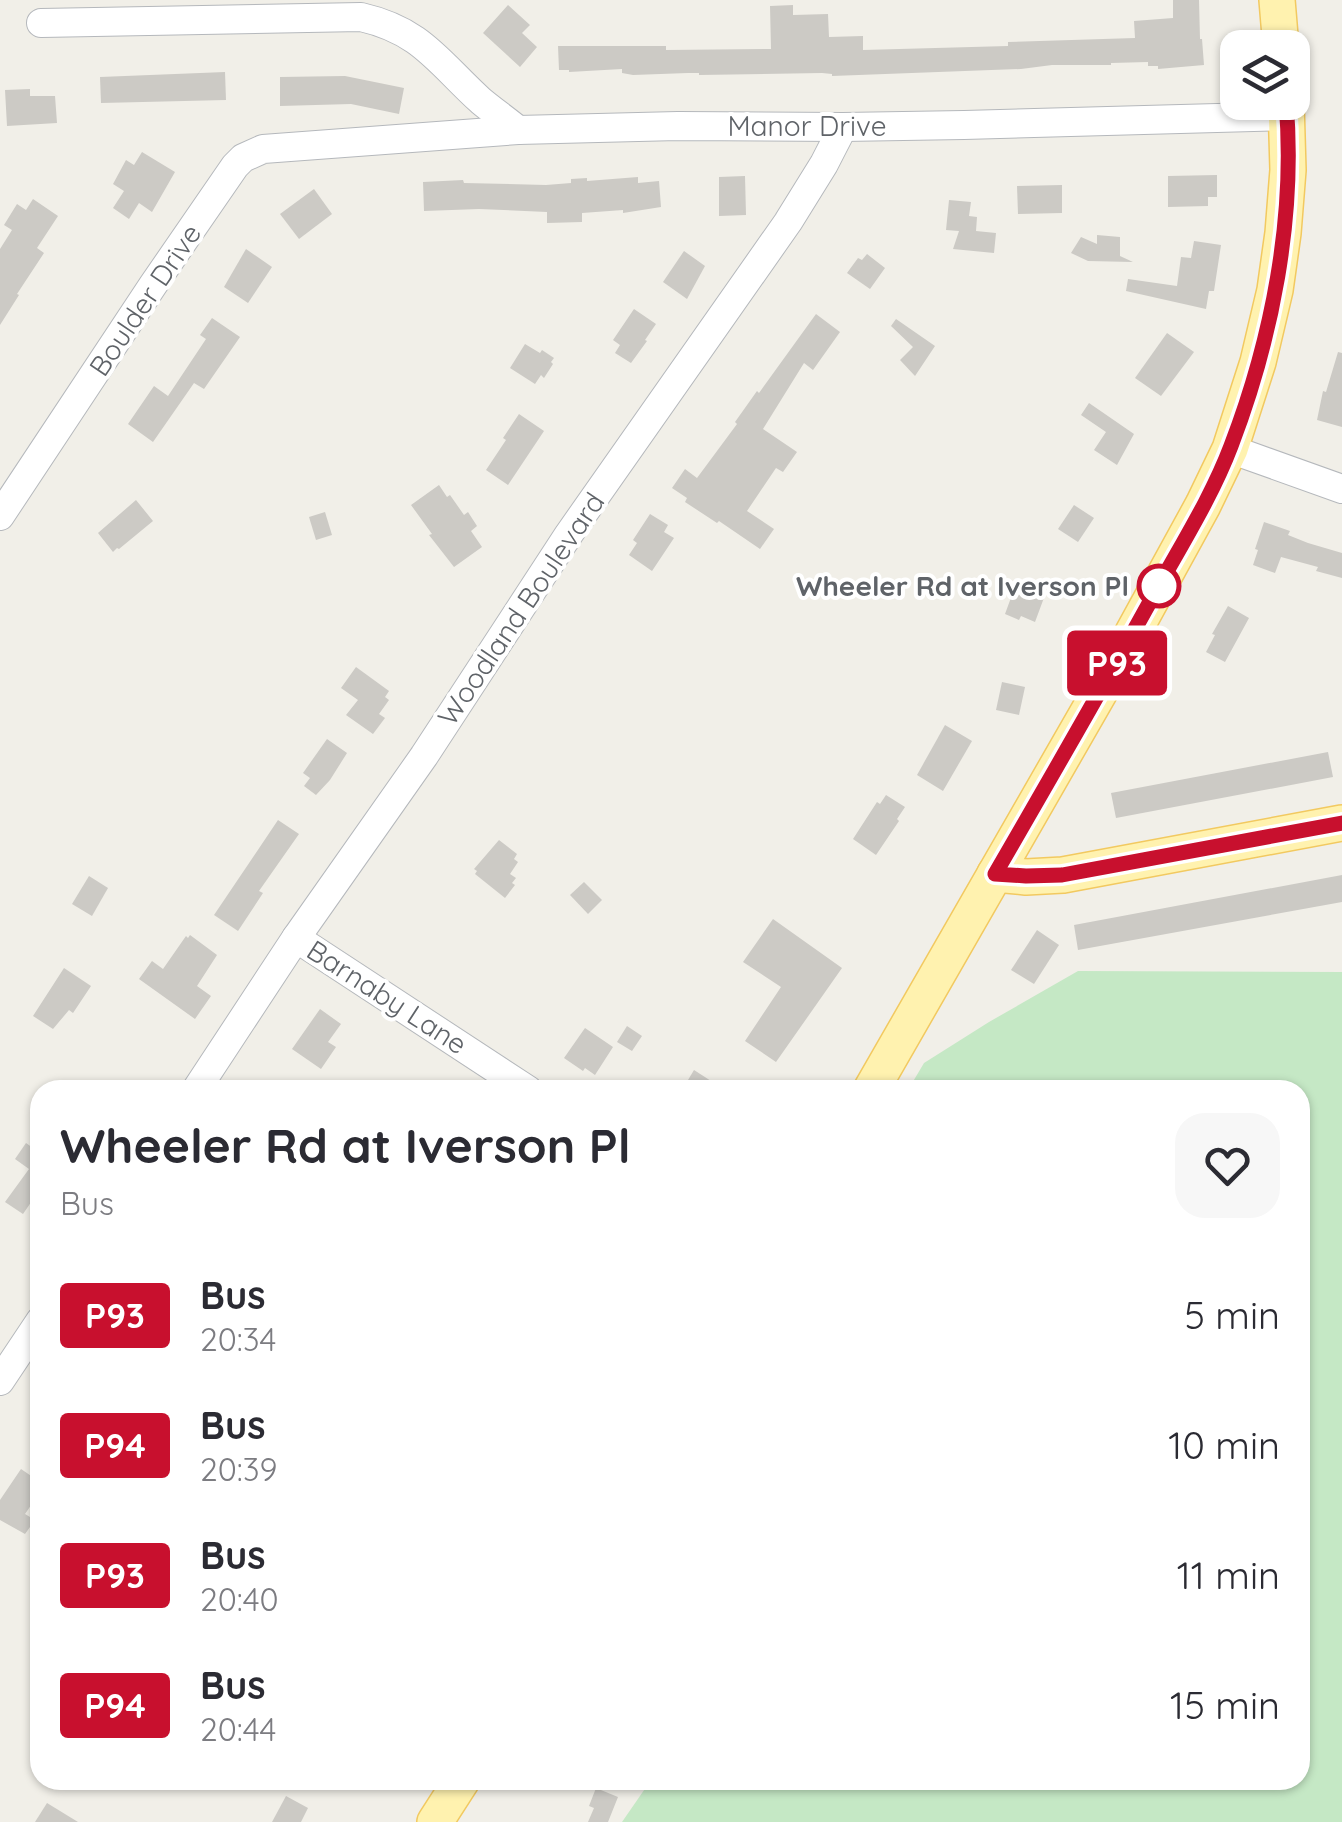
<!DOCTYPE html>
<html lang="en">
<head>
<meta charset="utf-8">
<style>
  body { margin:0; font-family:Quicksand,sans-serif; background:#f7f7f7; color:#2b2b33; height:100vh; display:flex; flex-direction:column; font-size:38px; white-space:nowrap }
  * { box-sizing:border-box; margin:0 }
  p { font-size:32px; color:#7c7c81 }
  .icon { flex:none; width:55px; height:55px; fill:none; stroke:currentColor; stroke-width:2; stroke-linecap:round; stroke-linejoin:round }
  .map { position:relative; flex:1; overflow:hidden }
  .details { position:absolute; left:30px; top:1080px; width:1280px; height:710px; display:flex; flex-direction:column; background:#fff; border-radius:30px; box-shadow:0 2px 8px #0004 }
  .details>* { flex:none }
  .badge { padding:0 20px; border-radius:8px; font-size:35px; line-height:65px }
  .fabs { position:absolute; left:1220px; top:30px; display:grid; gap:20px }
  .fabs a { display:grid; place-items:center; width:90px; height:90px; border-radius:20px; background:#fff; box-shadow:0 2px 8px #0004; font-size:50px }
  .map>.badge { position:absolute; translate:-50% -50%; box-shadow:0 0 0 5px #fff }
  .round { display:grid; place-items:center; flex:none; width:105px; height:105px; border-radius:30px; background:#f7f7f7 }
  .headline { display:flex; align-items:center; justify-content:space-between; height:170px; padding:0 30px }
  h1 { font-size:48px; font-weight:700; line-height:75px }
  ul { padding:0; list-style:none }
  li { display:flex; align-items:center; gap:30px; height:130px; padding:0 30px }
  li div { flex:1 }
  li b { display:block; font-size:38px }
  li em { font-style:normal }
  li .badge { min-width:110px; font-weight:700; text-align:center }
  .map>svg:first-child { display:block }
  .green { fill:#c5e8c5 }
  .building { fill:#cccac5 }
  .lines { fill:none; stroke-linecap:round; stroke-linejoin:round }
  .minor-casing { stroke:#b5b8bc; stroke-width:30 }
  .major-casing { stroke:#f2c960; stroke-width:38 }
  .minor { stroke:#fff; stroke-width:28 }
  .major { stroke:#fff2af; stroke-width:35 }
  .line-casing { stroke:#fff; stroke-width:22 }
  .line { stroke:#c8102e; stroke-width:15 }
  .stop-dot { fill:#fff; stroke:#c8102e; stroke-width:5 }
  .labels { text-anchor:middle; stroke-width:8; stroke-linejoin:round; paint-order:stroke }
  .street-label { font-size:28px; fill:#5f6368; stroke:#fff }
  .stop-label { font-size:28px; font-weight:bold; fill:#5f6368; stroke:#fff; text-anchor:end }
</style>
</head>
<body>
<div class="map">
<svg width="1342" height="1822" viewBox="0 0 1342 1822">
  <rect width="100%" height="100%" fill="#f1efe8"/>
  <polygon class="green" points="1078,971 1342,972 1342,1822 622,1822 651,1780 1300,1780 1300,1090 908,1090 924,1063 989,1022"/>
  <g class="building">
    <polygon points="1173,0 1199,0 1200,39 1202,39 1204,65 1158,69 1158,66 1148,66 1148,62 1111,63 1111,65 1052,65 1021,69 832,76 832,74 822,73 699,75 699,73 688,73 633,75 622,73 622,69 569,72 569,70 559,70 558,46 666,46 666,50 771,49 770,6 793,5 793,15 828,14 829,37 863,36 863,50 1008,46 1008,42 1135,38 1134,21 1173,18"/>
    <polygon points="508,5 530,25 522,33 537,47 520,67 483,33"/>
    <polygon points="225,72 226,100 101,103 100,77"/>
    <polygon points="345,76 404,88 399,114 351,104 280,106 280,77"/>
    <polygon points="30,89 30,96 55,96 57,123 7,126 5,90"/>
    <polygon points="142,152 175,172 152,212 139,203 129,219 113,208 124,191 113,184 126,160 134,165"/>
    <polygon points="1217,175 1217,197 1208,197 1208,206 1168,207 1168,176"/>
    <polygon points="745,176 746,215 719,216 719,177"/>
    <polygon points="638,177 638,183 659,181 661,207 623,213 623,210 582,213 582,222 547,223 547,212 479,209 424,211 423,182 463,180 464,183 546,185 571,183 571,179 587,178 587,181"/>
    <polygon points="1062,185 1062,213 1018,214 1017,186"/>
    <polygon points="314,189 332,214 299,239 280,214"/>
    <polygon points="33,199 58,216 37,248 44,253 17,294 19,295 0,325 0,249 12,230 4,225 17,204 26,210"/>
    <polygon points="949,200 971,202 969,216 977,217 976,231 996,233 994,253 953,249 959,231 946,230"/>
    <polygon points="1097,235 1120,237 1120,256 1133,262 1088,261 1071,253 1081,237 1097,244"/>
    <polygon points="1194,241 1221,245 1214,291 1209,291 1206,309 1126,291 1128,279 1177,286 1181,257 1191,258"/>
    <polygon points="246,249 272,267 248,303 224,287"/>
    <polygon points="684,251 705,266 687,299 663,282"/>
    <polygon points="867,254 885,268 870,289 847,273 858,258 862,260"/>
    <polygon points="634,309 656,324 645,340 647,341 631,363 615,353 620,345 613,340"/>
    <polygon points="816,314 840,332 813,370 804,363 763,429 797,452 783,472 776,468 747,511 774,529 760,549 719,521 717,523 685,502 687,498 672,488 685,469 697,478 737,424 735,422 757,391 759,393"/>
    <polygon points="212,318 240,337 204,389 194,383 153,442 128,424 154,386 168,396 206,339 200,335"/>
    <polygon points="896,319 935,346 915,376 900,360 913,347 891,326"/>
    <polygon points="1167,333 1194,352 1161,396 1135,378"/>
    <polygon points="525,344 540,353 542,350 554,358 551,362 553,364 544,378 541,375 535,384 510,368"/>
    <polygon points="1338,352 1342,353 1342,427 1317,420 1323,391 1326,392"/>
    <polygon points="1089,403 1134,434 1117,465 1094,450 1106,432 1081,415"/>
    <polygon points="519,414 544,431 508,485 486,470 506,440 503,438"/>
    <polygon points="439,485 447,497 450,495 464,515 468,512 477,526 471,531 482,547 454,567 429,535 432,534 411,505"/>
    <polygon points="136,500 153,521 119,549 117,548 113,552 98,533"/>
    <polygon points="1074,505 1094,518 1078,542 1058,529"/>
    <polygon points="325,512 332,535 316,540 309,517"/>
    <polygon points="650,514 668,525 664,532 674,538 652,571 629,555 637,543 633,540"/>
    <polygon points="1264,522 1290,531 1288,535 1308,543 1342,553 1342,578 1316,571 1318,567 1281,557 1275,573 1253,565 1258,550 1255,549"/>
    <polygon points="1016,584 1045,595 1035,622 1021,616 1019,620 1005,614"/>
    <polygon points="1228,606 1249,618 1225,662 1206,652 1215,635 1212,634"/>
    <polygon points="356,667 389,691 385,697 389,700 379,714 385,718 373,734 346,715 358,700 341,688"/>
    <polygon points="1002,682 1025,687 1019,715 996,710"/>
    <polygon points="945,725 972,741 943,791 917,775"/>
    <polygon points="327,739 347,753 330,780 316,795 304,786 310,778 303,773"/>
    <polygon points="1328,752 1333,777 1116,818 1111,793"/>
    <polygon points="886,795 905,807 897,819 899,821 876,855 853,839 877,802 880,804"/>
    <polygon points="278,820 299,834 259,891 263,893 238,931 214,915"/>
    <polygon points="499,840 517,854 514,859 518,862 510,874 516,878 512,883 515,885 505,898 475,874 477,871 474,869"/>
    <polygon points="1342,875 1342,902 1078,950 1074,925"/>
    <polygon points="89,876 108,888 92,916 72,904"/>
    <polygon points="584,882 602,900 588,914 570,895"/>
    <polygon points="773,919 842,968 776,1062 745,1041 781,987 743,962"/>
    <polygon points="1037,930 1059,945 1034,984 1011,970"/>
    <polygon points="190,935 217,955 197,986 211,996 195,1019 139,979 152,961 163,969 186,936 188,938"/>
    <polygon points="64,968 91,986 73,1013 69,1010 53,1029 33,1016"/>
    <polygon points="320,1009 341,1024 328,1042 336,1047 321,1069 292,1049"/>
    <polygon points="627,1026 642,1036 632,1051 617,1042"/>
    <polygon points="585,1028 613,1047 595,1075 585,1068 583,1071 564,1058"/>
    <polygon points="694,1070 725,1090 682,1090"/>
    <polygon points="26,1143 40,1153 40,1179 33,1188 38,1192 23,1214 5,1202 29,1169 15,1159"/>
    <polygon points="21,1469 40,1482 40,1492 25,1514 35,1520 25,1534 0,1520 0,1500"/>
    <polygon points="596,1788 618,1797 608,1822 588,1822 594,1808 589,1806"/>
    <polygon points="286,1796 308,1808 301,1822 272,1822"/>
    <polygon points="47,1803 78,1822 35,1822"/>
  </g>
  <g class="lines">
    <defs>
      <g id="minor">
        <path d="M41 23 361 17C422 31 438 62 481 101 493 111 506 120 518 130"/>
        <polyline points="1230,449 1342,489"/>
        <polyline points="0,516 153,285 235,166 243,158 263,149 518,130 678,126 843,127 964,125 1287,116"/>
        <polyline points="296,938 528,1090"/>
        <polyline points="196,1090 296,938 424,756 569,534 788,222 824,164 843,127"/>
        <polyline points="0,1381 40,1321"/>
      </g>
      <g id="major">
        <polyline points="1277,0 1281,48"/>
        <polyline points="995,874 1026,877 1063,875 1342,823"/>
        <polyline points="871,1090 1118,660 1203,505 1230,449 1258,362 1275,290 1283,233 1288,170 1286,102"/>
        <polyline points="435,1822 462,1780"/>
      </g>
    </defs>
    <use href="#minor" class="minor-casing"/>
    <use href="#major" class="major-casing"/>
    <use href="#minor" class="minor"/>
    <use href="#major" class="major"/>
  </g>
  <g class="lines">
    <defs>
      <path id="line" d="M1286 102C1296 217 1272 339 1231 446 1212 496 1183 542 1157 589 1105 684 1050 779 995 874L1026 876 1062 875 1342 823"/>
    </defs>
    <use href="#line" class="line-casing"/>
    <use href="#line" class="line"/>
  </g>
  <circle class="stop-dot" cx="1159" cy="586" r="20"/>
  <g class="labels">
    <g class="street-label">
      <text x="807" y="136">Manor Drive</text>
      <text transform="translate(145 300) rotate(-56)" y="10">Boulder Drive</text>
      <text transform="translate(521 609) rotate(-56)" y="10">Woodland Boulevard</text>
      <text transform="translate(387 997) rotate(33)" y="10">Barnaby Lane</text>
    </g>
    <g class="stop-label">
      <text x="1129" y="596">Wheeler Rd at Iverson Pl</text>
    </g>
  </g>
</svg>
<div class="fabs">
<a><svg class="icon" aria-label="layers" viewBox="0 0 24 24"><path d="M12 4l9 5-9 5-9-5zM3 14l9 5 9-5"/></svg></a>
</div>
<b class="badge" style="left:1117px;top:663px;background:#c8102e;color:#fff">P93</b>
<section class="details">
<div class="headline"><div><h1>Wheeler Rd at Iverson Pl</h1><p>Bus</p></div><a class="round"><svg class="icon" aria-label="heart" viewBox="0 0 24 24"><path d="M12 20l-8-8c-3-5 5-10 8-4 3-6 11-1 8 4z"/></svg></a></div>
<ul>
<li><span class="badge" style="background:#c8102e;color:#fff">P93</span><div><b>Bus</b><p>20:34</p></div><em>5 min</em></li>
<li><span class="badge" style="background:#c8102e;color:#fff">P94</span><div><b>Bus</b><p>20:39</p></div><em>10 min</em></li>
<li><span class="badge" style="background:#c8102e;color:#fff">P93</span><div><b>Bus</b><p>20:40</p></div><em>11 min</em></li>
<li><span class="badge" style="background:#c8102e;color:#fff">P94</span><div><b>Bus</b><p>20:44</p></div><em>15 min</em></li>
</ul>
</section>
</div>
</body>
</html>
